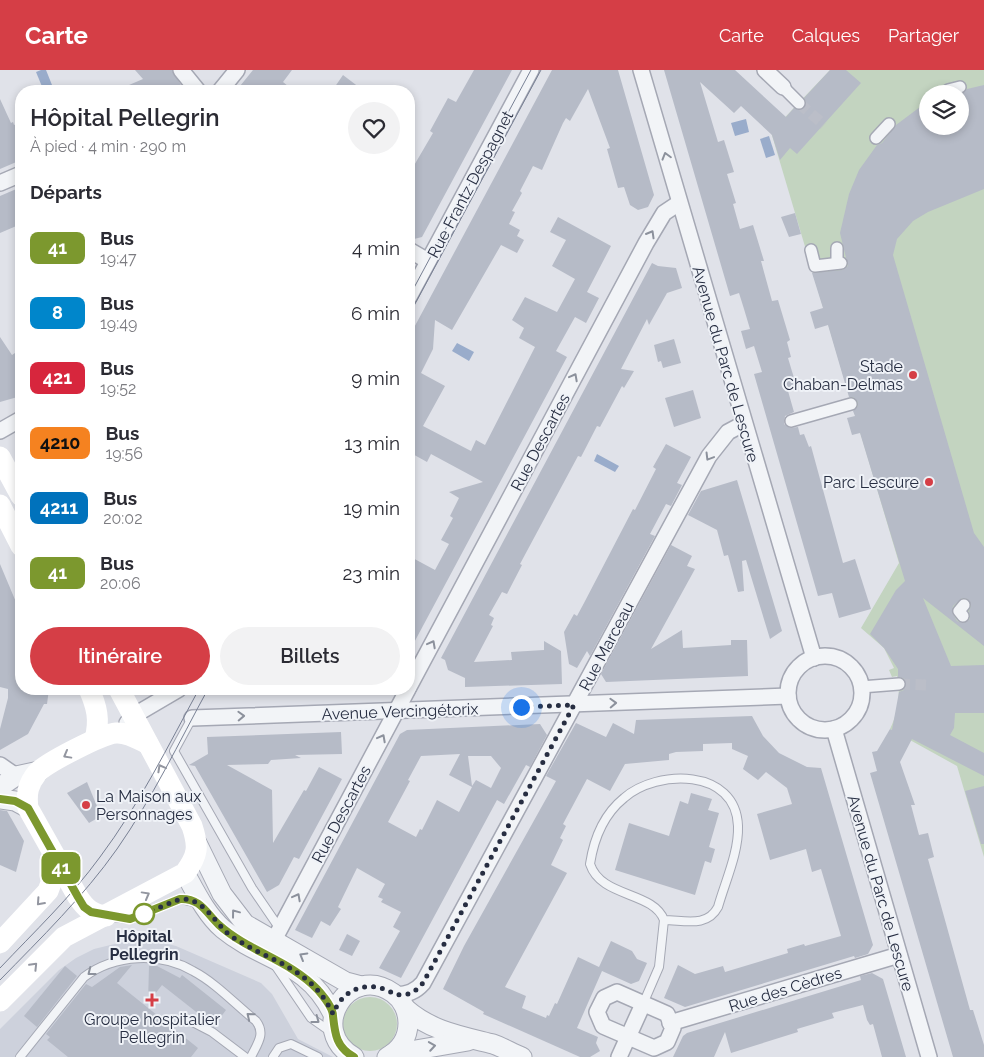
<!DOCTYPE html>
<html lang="fr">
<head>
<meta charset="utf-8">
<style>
  body { margin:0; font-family:Raleway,sans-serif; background:#f2f2f3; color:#2b2b33; height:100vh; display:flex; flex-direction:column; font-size:19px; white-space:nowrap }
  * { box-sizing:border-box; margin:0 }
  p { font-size:16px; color:#7c7c81 }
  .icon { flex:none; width:28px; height:28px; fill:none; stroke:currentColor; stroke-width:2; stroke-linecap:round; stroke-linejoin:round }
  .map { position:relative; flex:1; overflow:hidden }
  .side { position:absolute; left:15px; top:15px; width:400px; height:610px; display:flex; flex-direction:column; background:#fff; border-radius:20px; box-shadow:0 2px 8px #0003 }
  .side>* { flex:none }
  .badge { padding:0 10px; border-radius:8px; font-size:18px; line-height:32px }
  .fabs { position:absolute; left:919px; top:15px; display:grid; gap:10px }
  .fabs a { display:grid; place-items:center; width:50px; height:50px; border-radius:50%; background:#fff; box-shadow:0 2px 8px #0003; font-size:25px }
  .you { position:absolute; width:25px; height:25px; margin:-12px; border:4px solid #fff; border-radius:50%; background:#1a73e8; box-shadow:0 0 0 8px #1a73e833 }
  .map>.badge { position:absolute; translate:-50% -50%; box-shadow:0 0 0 2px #fff }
  h2 { padding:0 15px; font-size:19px; line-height:45px }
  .round { display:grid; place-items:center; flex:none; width:52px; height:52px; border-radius:26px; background:#f2f2f3 }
  .overview { display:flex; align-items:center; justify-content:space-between; height:85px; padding:0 15px }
  h1 { font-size:24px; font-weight:600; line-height:38px }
  .button { display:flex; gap:10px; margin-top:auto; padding:10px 15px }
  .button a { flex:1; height:58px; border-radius:30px; background:#d53e46; color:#fff; font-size:20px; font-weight:600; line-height:58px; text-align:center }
  .button a+a { background:#f2f2f3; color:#2b2b33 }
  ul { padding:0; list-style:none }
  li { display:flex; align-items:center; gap:15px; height:65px; padding:0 15px }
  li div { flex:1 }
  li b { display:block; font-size:19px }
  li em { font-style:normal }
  li .badge { min-width:55px; font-weight:700; text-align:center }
  header { display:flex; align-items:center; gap:30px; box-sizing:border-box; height:70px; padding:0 25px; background:#d53e46; color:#fff }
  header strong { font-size:24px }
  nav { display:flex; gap:28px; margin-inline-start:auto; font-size:18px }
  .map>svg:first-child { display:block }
  .built { fill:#cdd1dc }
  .green { fill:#c3d4c0; fill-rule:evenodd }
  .water { fill:#99accb }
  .building { fill:#b6bbc7; fill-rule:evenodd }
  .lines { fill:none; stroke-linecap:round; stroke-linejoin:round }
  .pedestrian-tunnel { stroke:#bbbec8; stroke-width:11; stroke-dasharray:11 5.5; stroke-linecap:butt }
  .service-casing { stroke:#a5a8b4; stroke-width:10 }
  .pedestrian-casing { stroke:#a5a8b4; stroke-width:14 }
  .minor-casing { stroke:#a5a8b4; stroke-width:18 }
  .tertiary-casing { stroke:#a5a8b4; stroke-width:21 }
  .service { stroke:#f2f4f7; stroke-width:8 }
  .pedestrian { stroke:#f2f4f7; stroke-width:11 }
  .minor { stroke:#f2f4f7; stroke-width:15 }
  .tertiary { stroke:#f2f4f7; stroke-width:19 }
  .secondary { stroke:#fff; stroke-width:21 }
  .tram { stroke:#788094; stroke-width:1 }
  .oneway { stroke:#8c919c }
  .oneway2 { stroke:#9396a0 }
  .line-casing { stroke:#fff; stroke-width:11 }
  .line { stroke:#7c982e; stroke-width:8 }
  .walk { stroke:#272e42; stroke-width:5; stroke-dasharray:0 9 }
  .poi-dot { fill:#d53e46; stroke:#eff2f7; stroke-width:2 }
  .stop-dot { fill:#fff; stroke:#7c982e; stroke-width:2.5 }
  .labels { text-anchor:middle; stroke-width:4; stroke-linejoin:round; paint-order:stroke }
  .street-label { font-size:16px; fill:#272e42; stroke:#eff2f7 }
  .poi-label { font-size:16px; fill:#272e42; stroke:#eff2f7; text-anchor:end }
  .stop-label { font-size:16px; font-weight:bold; fill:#272e42; stroke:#eff2f7 }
</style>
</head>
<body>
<header>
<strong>Carte</strong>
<nav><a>Carte</a><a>Calques</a><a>Partager</a></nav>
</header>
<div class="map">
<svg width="984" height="987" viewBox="0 0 984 987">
  <rect width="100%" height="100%" fill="#e0e2e9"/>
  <polygon class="built" points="131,870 160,872 176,876 261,913 272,924 298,969 333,987 0,987 0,959 59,900 76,888 94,879"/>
  <g class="green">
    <path d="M830 0H984V787L957 696 890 659C898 643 901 624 897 606L892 607 889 600 894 598 884 578 861 558 899 493 771 62ZM928 24H960V56H928Z"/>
    <circle cx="370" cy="954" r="27"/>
  </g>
  <g class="water">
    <polygon points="41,0 46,0 52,15 43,19 36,2"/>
    <polygon points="746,49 749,62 735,66 731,53"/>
    <polygon points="769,66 775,85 766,88 760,69"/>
    <polygon points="457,273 474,282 469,291 452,281"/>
    <polygon points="597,384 619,396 615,402 594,391"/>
  </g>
  <g class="building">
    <polygon points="135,0 172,0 181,15 179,21 115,21 143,9"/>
    <polygon points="253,0 292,0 283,12 294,21 236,21"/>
    <polygon points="474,0 512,0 422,167 414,169 409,165 409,104 433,63 430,61 448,28 456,32"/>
    <polygon points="552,0 618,0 654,125 648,137 638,140 630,135 624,117 618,118 607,79 610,78 588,19 570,51 566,48 563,53 542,100 533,96 520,121 522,123 512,141 515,142 509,154 520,160 517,166 524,170 517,183 501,175 452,260 435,250 433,279 421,303 445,316 423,356 471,381 476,370 485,375 535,277 519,268 524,258 512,250 525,227 557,242 575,209 552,196 566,170 550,162 558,147 611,176 587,222 599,228 586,253 575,247 556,281 567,287 409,582 409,520 414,510 409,507 409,486 435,500 449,474 441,470 453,448 450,446 459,428 449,422 483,412 431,384 427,392 409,382 409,267"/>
    <polygon points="664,0 735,0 786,47 794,38 800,40 805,38 806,32 804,28 830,0 846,0 861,13 797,84 790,78 780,90 772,65 741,36 734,43 700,12 718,72 724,70 734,102 727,104 736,133 733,134 740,159 753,155 764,191 761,191 772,231 778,230 790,270 787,272 791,287 788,288 797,318 788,321 794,342 785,346 784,354 790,358 798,357 800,365 804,364 809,377 811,376 843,493 855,489 871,539 839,548 832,523 818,526 754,304 762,302 754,276 746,279 741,261 750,259 744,239 739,223 730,226"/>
    <polygon points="343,5 364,21 332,21"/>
    <path d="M984 15V119L928 142 913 151 897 169 893 185 974 463 984 477V576L923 528 951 596 984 595V643H955L954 658 950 665 984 683V706L912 669 900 692 915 735H911L919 765 928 763 934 787 928 789 970 940H973L984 975V987H953L870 703 877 701 872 682 877 681 890 659 892 660 899 622 904 620 906 614 905 609 898 607V599L884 578 870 564 896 520 905 511 860 363 852 365 847 348 855 346 853 341 858 336V332L853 327H849L828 255 815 259 810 242 823 238 812 203 842 200 848 196 840 163 849 124 859 100 877 75 882 73 896 55 928 31V56H960V25L967 19ZM962 528 968 529 971 536 969 541 970 549 964 553 957 551 952 542 953 536Z"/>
    <polygon points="0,29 11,53 13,52 14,55 21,52 21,90 0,99"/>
    <polygon points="21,117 21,154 0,163 0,126"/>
    <polygon points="795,143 801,164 789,167 781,147"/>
    <polygon points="652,193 658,196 676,198 682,218 667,223 649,255 647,249 621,299 634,301 624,318 622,316 600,357 597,356 581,387 578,386 520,494 522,495 507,524 502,522 489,545 494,548 491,555 493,556 474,592 512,590 511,582 544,580 544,571 561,581 562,614 465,617 465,608 448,600 445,590 441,588"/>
    <polygon points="0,267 12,285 18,281 21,291 21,326 0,332"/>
    <polygon points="674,269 681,293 663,298 661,291 658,292 654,275"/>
    <polygon points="693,320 701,348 674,357 665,328"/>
    <polygon points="666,374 691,387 677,413 682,415 671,436 666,434 650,464 655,466 590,586 587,581 577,598 569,594 564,562 574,544 577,546 584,533 633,439 635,440 656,399 653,397"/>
    <polygon points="737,410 782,561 770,569 746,490 742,491 744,521 738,522 728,485 724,486 717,460 688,445 701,421"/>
    <polygon points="671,475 692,486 687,496 695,499 651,579 682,560 683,578 731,575 731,570 747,570 748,606 606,612 601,604"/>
    <polygon points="0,494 21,544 21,619 49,619 47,634 44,634 28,664 0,680 0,659 8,628 8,619 0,617"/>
    <polygon points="752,646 763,666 779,683 807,697 821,698 873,875 868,884 855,888 854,886 685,937 664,928 678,895 695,904 723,896 725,902 788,883 787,879 804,874 805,876 841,866 821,799 812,802 806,779 770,790 757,744 792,734 787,718 766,702 758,710 743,699 748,686 732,679 732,673 703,674 703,681 676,682 669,684 669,690 625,694 610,721 587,709 563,754 566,756 560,768 563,770 551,795 567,803 505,917 526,926 522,938 546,948 547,945 549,946 555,933 557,934 578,887 599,897 611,871 632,881 637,889 647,893 639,911 631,914 602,901 577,958 598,967 596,973 600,981 590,987 580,987 483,944 484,942 443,919 464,876 556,711 546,706 576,653 606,667 613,653 634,664 636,650"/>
    <path d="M540 654 547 665 530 697 526 695 504 734 497 730 401 908 379 898 400 861 393 857 401 842 381 832 383 829 378 827 385 814 357 798 338 837 341 839 330 856 321 851 312 868 295 860 400 664 407 660ZM460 684 449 705 472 717 459 742 437 730 422 760 420 759 416 767 388 752 410 711 408 710 421 686ZM468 686H491L501 698 491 718 476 710 472 716Z"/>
    <polygon points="341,662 342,684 295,685 301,688 271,690 268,694 227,695 272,720 273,773 304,720 306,721 319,697 342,709 299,789 294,787 279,815 267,822 195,696 189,695 208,684 207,667"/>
    <polygon points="87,712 101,746 89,753 67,723"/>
    <polygon points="984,716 984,774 981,774 965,721"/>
    <polygon points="691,723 712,729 708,740 719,743 709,777 715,779 711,793 705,791 695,825 615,800 629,753 669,766 680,731 688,734"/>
    <polygon points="0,740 7,741 24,771 16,802 0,795"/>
    <polygon points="347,864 360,871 352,886 339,880"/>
    <polygon points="132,895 117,913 198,978 191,987 68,987 47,970 50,967 46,964 86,914 92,917 120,897"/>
    <polygon points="65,896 77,906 37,957 24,946"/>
    <polygon points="149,896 157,896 180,908 182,905 226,940 214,956 162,915 148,933"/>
    <polygon points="872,903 883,909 906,987 882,987 873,954 870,955 867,950 863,935 832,943 834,948 797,959 798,962 731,983 725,962 714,987 673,987 683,966 687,963 861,910 860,906"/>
  </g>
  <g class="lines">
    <g class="pedestrian-tunnel">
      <polyline points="799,33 824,55"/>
      <polyline points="899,614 926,615"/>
    </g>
    <defs>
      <g id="service">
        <polyline points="192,648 174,681 252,818 280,859"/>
        <polyline points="113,847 129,849 180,829 197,833"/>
        <polyline points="275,895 311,948 331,962"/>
        <path d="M643 934 659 897 664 850C653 821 601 828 590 794 594 768 603 745 624 728 657 699 736 698 738 756 739 782 725 812 718 837 707 858 684 850 664 850"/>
        <polyline points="183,947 212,962 245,987"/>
        <path d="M20 987 84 907C115 884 160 882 193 901 216 913 236 935 256 951 266 964 257 974 251 987"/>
        <polyline points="273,987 279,978 291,974 318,987"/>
      </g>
      <g id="pedestrian">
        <polyline points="783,17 799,33"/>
        <polyline points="948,20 960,17"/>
        <polyline points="876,68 889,54"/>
        <polyline points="837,178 837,193"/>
        <polyline points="811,180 815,196 841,193"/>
        <polyline points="791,351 851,334"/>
        <polyline points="963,546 959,541 964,535"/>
        <polyline points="861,617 899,614"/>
      </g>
      <g id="minor">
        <polyline points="181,0 198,21"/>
        <polyline points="641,0 814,588"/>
        <polyline points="765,0 783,17"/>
        <polyline points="220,21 237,0"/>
        <polyline points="0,113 21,104"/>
        <polyline points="409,180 428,191"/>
        <polyline points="409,227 531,0"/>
        <polyline points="0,361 21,349"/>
        <circle cx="825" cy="623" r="37"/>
        <polyline points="409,617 646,173 664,143 679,133"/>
        <polyline points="192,648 788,626"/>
        <polyline points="127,653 133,646 179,619"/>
        <polyline points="834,659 929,987"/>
        <polyline points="0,695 16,706"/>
        <polyline points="274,870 408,619"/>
        <polygon points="617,922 667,944 673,958 667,972 654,978 603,956 597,942 604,928"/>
        <path d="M396 925C408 924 415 922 423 913L709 386 728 362 743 354"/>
        <polyline points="670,953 899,885"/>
        <polyline points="619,987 643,934"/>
      </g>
      <g id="tertiary">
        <polyline points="0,717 16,706 39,701"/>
        <polyline points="0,729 15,731 28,738"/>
        <polyline points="197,773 222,824 245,854 346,912 361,916"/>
        <path d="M185 803C196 823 206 844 223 859 263 892 307 890 333 944"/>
        <path d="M406 939C431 961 461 966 493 974 502 977 512 983 522 987"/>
        <polyline points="392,984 468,971"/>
        <path d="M354 987C306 960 349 892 393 923 403 930 408 942 408 953 408 968 400 980 387 987"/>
      </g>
    </defs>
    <use href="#service" class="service-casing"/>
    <use href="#pedestrian" class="pedestrian-casing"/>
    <use href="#minor" class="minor-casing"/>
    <use href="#tertiary" class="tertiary-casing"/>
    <use href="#service" class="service"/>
    <use href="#pedestrian" class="pedestrian"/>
    <use href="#minor" class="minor"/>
    <use href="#tertiary" class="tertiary"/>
    <g class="secondary">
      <polyline points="0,387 21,426"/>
      <polyline points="0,435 21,476"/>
      <path d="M89 619C97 637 100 650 95 669"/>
      <path d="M106 846C92 844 86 839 78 827L28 738C26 724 28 714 37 703 46 693 102 664 116 663 127 662 138 669 148 674"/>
      <polyline points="0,873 48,821 54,805 55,787"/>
      <path d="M0 931 64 867 185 803C198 785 199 777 192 756L119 619"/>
    </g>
    <g class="tram">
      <polyline points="409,227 531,0"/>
      <polyline points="409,245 541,0"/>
      <path d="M0 898C34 862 71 827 100 787 139 735 168 676 199 619"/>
      <path d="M0 910C41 868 84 826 117 779 152 729 179 672 208 619"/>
    </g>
  </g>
  <defs><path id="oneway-chevron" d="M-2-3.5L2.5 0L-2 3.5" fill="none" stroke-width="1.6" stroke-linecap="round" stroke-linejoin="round" transform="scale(1.25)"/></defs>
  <g class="oneway">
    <use href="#oneway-chevron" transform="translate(666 86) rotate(-106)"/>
    <use href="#oneway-chevron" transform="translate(651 164) rotate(-60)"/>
    <use href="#oneway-chevron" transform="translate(574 307) rotate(-62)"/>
    <use href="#oneway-chevron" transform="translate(709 387) rotate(121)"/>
    <use href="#oneway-chevron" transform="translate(432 574) rotate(-62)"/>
    <use href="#oneway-chevron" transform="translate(613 633) rotate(-2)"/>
    <use href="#oneway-chevron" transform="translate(241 646) rotate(-2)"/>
    <use href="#oneway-chevron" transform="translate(382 668) rotate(-62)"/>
    <use href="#oneway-chevron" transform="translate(297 827) rotate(-62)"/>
    <use href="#oneway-chevron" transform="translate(235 843) rotate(-127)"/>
    <use href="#oneway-chevron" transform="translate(303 886) rotate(-150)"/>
    <use href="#oneway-chevron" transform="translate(91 902) rotate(142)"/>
    <use href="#oneway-chevron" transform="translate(250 946) rotate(-141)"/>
    <use href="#oneway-chevron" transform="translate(316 950) rotate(37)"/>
    <use href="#oneway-chevron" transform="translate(432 976) rotate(-9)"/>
  </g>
  <g class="oneway2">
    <use href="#oneway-chevron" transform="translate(67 685) rotate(151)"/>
    <use href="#oneway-chevron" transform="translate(161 698) rotate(-119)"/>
    <use href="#oneway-chevron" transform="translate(146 825) rotate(-29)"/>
    <use href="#oneway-chevron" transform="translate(40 832) rotate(132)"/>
    <use href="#oneway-chevron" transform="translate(34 896) rotate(-46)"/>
  </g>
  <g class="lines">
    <defs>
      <path id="line" d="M0 729 15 731 28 738 78 827 84 837 91 842 130 849 180 829C201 828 206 843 219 855 249 882 290 890 318 920 323 926 333 937 333 946 335 964 336 977 354 987"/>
    </defs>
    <use href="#line" class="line-casing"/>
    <use href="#line" class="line"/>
    <path class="walk" d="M144 844 180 829C205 828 214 853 231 866 271 893 310 896 333 944 344 916 371 909 396 925L409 924 416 920 423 913 574 635 521 637"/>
  </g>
  <g class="poi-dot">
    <circle cx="913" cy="305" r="5"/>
    <circle cx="929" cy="412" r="5"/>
    <circle cx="86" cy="735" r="5"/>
    <path d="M149.5 922.5h5v5h5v5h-5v5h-5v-5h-5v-5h5z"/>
  </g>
  <circle class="stop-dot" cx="144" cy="844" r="10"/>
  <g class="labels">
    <g class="street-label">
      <text transform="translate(470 114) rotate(-62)" y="6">Rue Frantz Despagnet</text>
      <text transform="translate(726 294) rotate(74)" y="6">Avenue du Parc de Lescure</text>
      <text transform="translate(540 372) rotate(-62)" y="6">Rue Descartes</text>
      <text transform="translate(606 576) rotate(-62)" y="6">Rue Marceau</text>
      <text transform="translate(400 641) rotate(-2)" y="6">Avenue Vercingétorix</text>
      <text transform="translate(341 744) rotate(-62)" y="6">Rue Descartes</text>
      <text transform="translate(881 823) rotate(74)" y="6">Avenue du Parc de Lescure</text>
      <text transform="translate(785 919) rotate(-17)" y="6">Rue des Cèdres</text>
    </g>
    <g class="poi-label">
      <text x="903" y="302">Stade<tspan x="903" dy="18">Chaban-Delmas</tspan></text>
      <text x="919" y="418">Parc Lescure</text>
      <text x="96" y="732" text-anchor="start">La Maison aux<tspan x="96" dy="18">Personnages</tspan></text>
      <text x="152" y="955" text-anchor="middle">Groupe hospitalier<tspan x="152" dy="18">Pellegrin</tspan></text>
    </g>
    <g class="stop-label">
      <text x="144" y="872">Hôpital<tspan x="144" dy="18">Pellegrin</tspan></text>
    </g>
  </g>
</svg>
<div class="fabs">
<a><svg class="icon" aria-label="layers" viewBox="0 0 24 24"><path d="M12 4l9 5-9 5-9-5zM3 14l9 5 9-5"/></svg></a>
</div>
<div class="you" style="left:521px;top:637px"></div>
<b class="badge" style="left:61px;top:798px;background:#7c982e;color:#fff">41</b>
<section class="side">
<div class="overview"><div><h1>Hôpital Pellegrin</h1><p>À pied · 4 min · 290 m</p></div><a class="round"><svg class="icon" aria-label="heart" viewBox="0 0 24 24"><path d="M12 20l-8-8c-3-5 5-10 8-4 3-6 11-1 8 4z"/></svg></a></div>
<h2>Départs</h2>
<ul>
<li><span class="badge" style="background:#7c982e;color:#fff">41</span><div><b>Bus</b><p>19:47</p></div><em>4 min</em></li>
<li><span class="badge" style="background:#0086cb;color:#fff">8</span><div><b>Bus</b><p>19:49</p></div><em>6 min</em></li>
<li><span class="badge" style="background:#d7263d;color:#fff">421</span><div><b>Bus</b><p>19:52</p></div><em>9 min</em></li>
<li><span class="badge" style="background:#f58220;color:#111">4210</span><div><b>Bus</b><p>19:56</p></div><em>13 min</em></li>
<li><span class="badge" style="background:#0072bc;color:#fff">4211</span><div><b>Bus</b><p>20:02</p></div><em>19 min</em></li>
<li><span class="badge" style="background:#7c982e;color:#fff">41</span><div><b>Bus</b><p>20:06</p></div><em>23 min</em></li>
</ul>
<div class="button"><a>Itinéraire</a><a>Billets</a></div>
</section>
</div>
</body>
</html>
